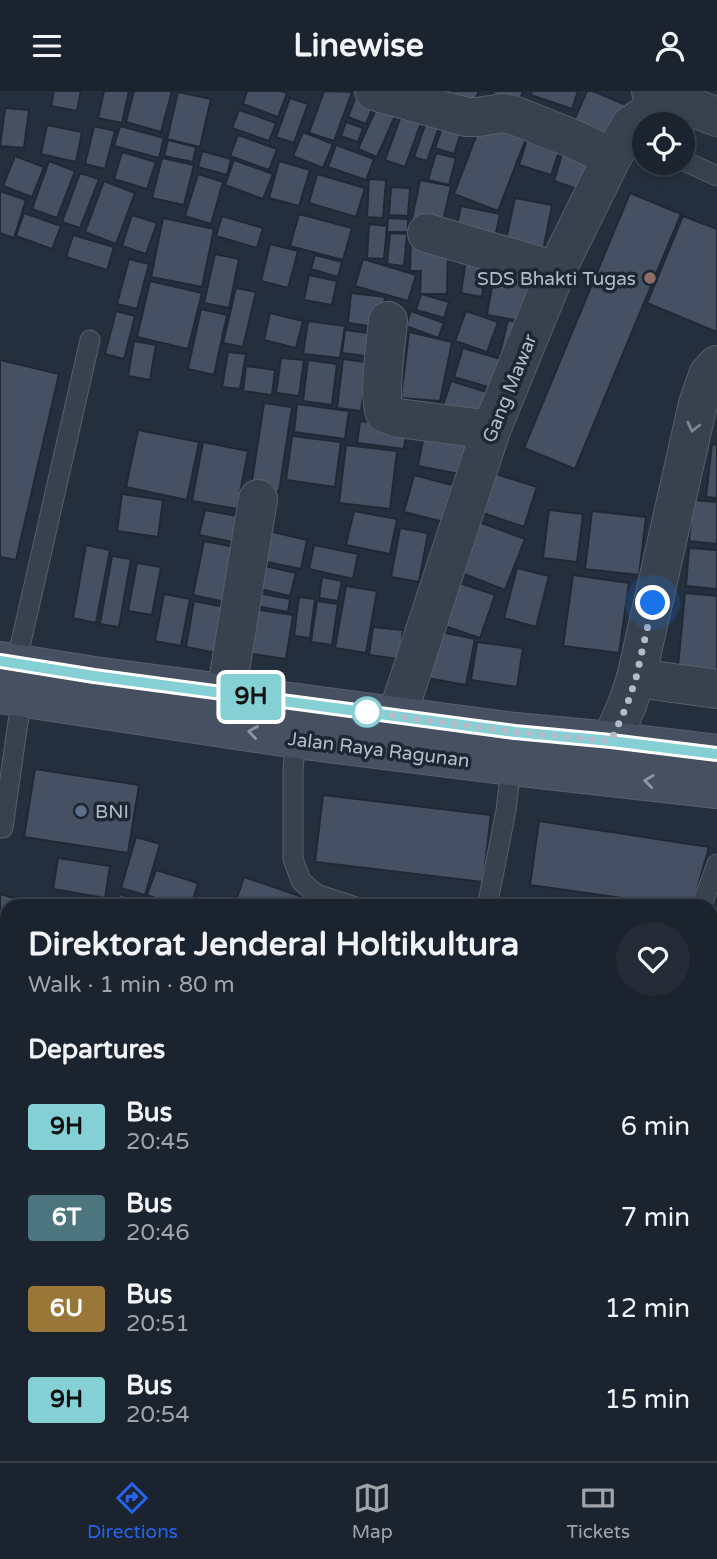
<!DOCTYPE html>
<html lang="en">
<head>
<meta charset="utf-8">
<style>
  body { margin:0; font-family:"Varela Round",sans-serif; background:#242b36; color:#f1f3f6; height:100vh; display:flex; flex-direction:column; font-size:26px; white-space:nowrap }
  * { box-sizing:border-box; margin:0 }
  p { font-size:23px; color:#a0a4aa }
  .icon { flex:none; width:38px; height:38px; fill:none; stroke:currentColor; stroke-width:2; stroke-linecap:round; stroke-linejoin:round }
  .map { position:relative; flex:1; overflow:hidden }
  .details { position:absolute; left:0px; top:808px; width:718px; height:562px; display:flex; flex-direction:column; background:#1b232e; border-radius:21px 21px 0 0; box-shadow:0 4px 10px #0003,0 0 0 2px #39404a }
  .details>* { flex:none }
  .badge { padding:0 14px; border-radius:5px; font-size:24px; line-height:46px }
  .fabs { position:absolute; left:632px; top:21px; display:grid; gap:14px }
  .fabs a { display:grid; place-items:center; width:63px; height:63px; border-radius:50%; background:#1b232e; box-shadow:0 4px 10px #0003,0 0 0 2px #39404a; font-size:35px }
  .you { position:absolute; width:35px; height:35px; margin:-18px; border:5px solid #fff; border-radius:50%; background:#1a73e8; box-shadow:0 0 0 10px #1a73e833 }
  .map>.badge { position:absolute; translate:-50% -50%; box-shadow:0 0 0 4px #fff }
  h2 { padding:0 28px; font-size:26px; line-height:63px }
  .round { display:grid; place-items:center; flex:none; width:74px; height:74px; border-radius:37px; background:#242b36 }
  .head { display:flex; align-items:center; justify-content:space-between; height:119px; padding:0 28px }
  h1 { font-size:33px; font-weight:700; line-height:52px }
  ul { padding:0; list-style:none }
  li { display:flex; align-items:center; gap:21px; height:91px; padding:0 28px }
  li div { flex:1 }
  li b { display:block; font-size:26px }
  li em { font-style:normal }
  li .badge { min-width:77px; font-weight:700; text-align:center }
  header { display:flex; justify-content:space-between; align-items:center; height:91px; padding:0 28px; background:#1b232e; font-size:32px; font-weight:700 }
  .tabs { display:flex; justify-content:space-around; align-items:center; height:98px; border-top:2px solid #39404a; background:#1b232e; font-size:19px; color:#a0a4aa }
  .tabs a { display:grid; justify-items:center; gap:4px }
  .tabs .selected { color:#2563eb }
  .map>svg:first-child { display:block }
  .building { fill:#455162; stroke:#1f2835; stroke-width:2 }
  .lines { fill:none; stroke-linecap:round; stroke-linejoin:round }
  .lane-casing { stroke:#565f6c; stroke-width:21 }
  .street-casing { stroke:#565f6c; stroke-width:40 }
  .secondary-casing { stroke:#565f6c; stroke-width:40 }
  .lane { stroke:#38414e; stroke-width:19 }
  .street { stroke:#38414e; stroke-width:38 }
  .secondary { stroke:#465061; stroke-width:38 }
  .oneway { stroke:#7c8592 }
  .oneway2 { stroke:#8e96a5 }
  .line-casing { stroke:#fff; stroke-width:16 }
  .line { stroke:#85d0d5; stroke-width:10 }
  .walk { stroke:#b4bcc9; stroke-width:7; stroke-dasharray:0 12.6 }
  .education-dot { fill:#8d6e63; stroke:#1d2633; stroke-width:2.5 }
  .stop-dot { fill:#fff; stroke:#85d0d5; stroke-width:3.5 }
  .service-dot { fill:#5c6f8a; stroke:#1d2633; stroke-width:2.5 }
  .labels { text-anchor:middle; stroke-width:7; stroke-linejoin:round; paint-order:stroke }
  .poi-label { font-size:19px; fill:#b4bcc9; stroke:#1d2633; text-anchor:end }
  .street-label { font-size:19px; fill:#b4bcc9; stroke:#1d2633 }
</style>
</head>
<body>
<header><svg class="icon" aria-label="menu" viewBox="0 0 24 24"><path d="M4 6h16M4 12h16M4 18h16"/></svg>Linewise<svg class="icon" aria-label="person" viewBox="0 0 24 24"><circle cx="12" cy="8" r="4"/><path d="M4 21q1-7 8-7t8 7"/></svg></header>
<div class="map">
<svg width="717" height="1370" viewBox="0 0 717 1370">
  <rect width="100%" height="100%" fill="#242f3e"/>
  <g class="building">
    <polygon points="54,0 81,0 77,20 51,15"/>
    <polygon points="104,0 129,0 122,32 98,27"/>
    <polygon points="134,0 172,0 161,41 126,31"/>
    <polygon points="247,0 281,0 287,2 278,26 243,13"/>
    <polygon points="324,0 352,1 334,50 309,42"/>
    <polygon points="454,0 479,0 469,24 448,16"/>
    <polygon points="490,0 523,0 518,13 490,1"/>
    <polygon points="532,0 578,0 572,18 531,4"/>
    <polygon points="587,0 593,0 626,14 607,57 569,41"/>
    <polygon points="178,1 211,8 200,56 167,48"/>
    <polygon points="357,3 375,10 366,33 348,26"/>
    <polygon points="290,7 308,13 294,52 276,46"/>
    <polygon points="380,9 398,18 377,66 358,58"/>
    <polygon points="5,17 29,19 24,57 0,55"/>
    <polygon points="239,19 276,32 269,50 232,37"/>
    <polygon points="430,20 443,25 427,70 414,66"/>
    <polygon points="402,22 422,29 405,76 385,69"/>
    <polygon points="447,23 465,29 454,63 435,57"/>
    <polygon points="483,27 527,45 498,120 454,103"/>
    <polygon points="346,31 363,37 358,51 341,45"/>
    <polygon points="47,34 82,41 76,71 41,63"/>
    <polygon points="94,35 115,40 105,78 85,73"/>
    <polygon points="120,35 164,47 159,67 114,55"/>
    <polygon points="531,36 564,46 551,84 519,74"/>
    <polygon points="303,41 333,53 323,77 293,65"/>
    <polygon points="238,44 277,58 269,79 230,65"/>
    <polygon points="168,49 196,56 193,71 164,65"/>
    <polygon points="336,54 374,68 366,89 328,76"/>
    <polygon points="565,54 604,67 592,103 554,90"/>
    <polygon points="202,60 231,68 227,84 198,76"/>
    <polygon points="122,61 156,71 147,98 114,88"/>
    <polygon points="436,62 456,67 449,94 428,89"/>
    <polygon points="15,65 44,76 32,106 3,95"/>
    <polygon points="162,67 194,74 184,114 152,107"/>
    <polygon points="234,69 273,83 263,108 225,94"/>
    <polygon points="49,70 75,80 57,127 32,118"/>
    <polygon points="279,70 310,79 299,115 269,107"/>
    <polygon points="80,82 99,88 80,137 62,131"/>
    <polygon points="198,83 223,91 211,133 185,125"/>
    <polygon points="317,83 365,97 356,126 309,112"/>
    <polygon points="369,88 386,89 383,127 367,126"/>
    <polygon points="420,89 451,95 440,143 410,137"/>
    <polygon points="104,90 135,102 116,153 85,141"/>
    <polygon points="391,96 410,97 408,125 389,124"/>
    <polygon points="0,100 26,109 14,147 0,142"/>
    <polygon points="630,102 681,123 575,378 524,357"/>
    <polygon points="515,107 552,114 542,166 504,158"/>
    <polygon points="461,115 500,123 493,156 454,148"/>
    <polygon points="24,122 61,135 52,158 16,145"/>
    <polygon points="299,123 352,137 343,169 290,155"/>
    <polygon points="132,124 157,132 146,163 122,155"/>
    <polygon points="222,125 263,137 257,157 216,145"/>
    <polygon points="683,125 717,138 717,241 647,212"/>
    <polygon points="163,127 214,138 202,196 151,186"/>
    <polygon points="388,127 408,128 408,141 387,141"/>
    <polygon points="369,133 387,135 384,168 367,167"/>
    <polygon points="390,142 407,143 404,175 387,173"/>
    <polygon points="73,144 114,156 107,179 66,166"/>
    <polygon points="411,149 448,150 447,203 420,203 421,180 410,180"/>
    <polygon points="270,153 298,160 288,197 261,190"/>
    <polygon points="467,161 488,165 482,206 461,202"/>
    <polygon points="215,163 239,168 229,217 204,212"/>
    <polygon points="315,164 342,171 338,186 311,178"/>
    <polygon points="129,168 149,173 137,218 117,213"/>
    <polygon points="363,168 416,184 408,210 355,195"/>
    <polygon points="496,171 542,179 533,232 487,224"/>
    <polygon points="309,184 337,190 332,214 304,209"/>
    <polygon points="150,190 202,202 188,258 137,246"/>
    <polygon points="236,197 256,201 243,256 223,252"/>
    <polygon points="351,202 385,206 381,237 348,232"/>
    <polygon points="421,203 449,211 444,227 416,219"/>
    <polygon points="201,218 227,224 214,284 188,278"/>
    <polygon points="116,220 135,225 124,268 105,263"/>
    <polygon points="411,220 444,232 438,247 406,235"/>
    <polygon points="466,220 498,231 487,261 455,250"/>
    <polygon points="270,222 303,230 296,257 264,249"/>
    <polygon points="508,229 527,234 520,266 500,262"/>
    <polygon points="308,230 345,235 340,267 303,263"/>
    <polygon points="345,239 384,244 381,267 342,262"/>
    <polygon points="409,241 452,251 440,310 401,307"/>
    <polygon points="134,250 156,254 150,289 128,285"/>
    <polygon points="463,257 504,269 495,298 454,286"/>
    <polygon points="228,261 246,263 240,298 222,296"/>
    <polygon points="281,267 304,269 299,305 276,302"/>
    <polygon points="343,268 381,273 365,294 361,320 337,317"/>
    <polygon points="0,269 59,283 16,469 0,466"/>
    <polygon points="308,269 337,273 332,314 303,310"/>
    <polygon points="246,275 275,279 272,304 243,300"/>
    <polygon points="451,290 493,303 482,337 440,324"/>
    <polygon points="264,312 292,316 279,401 251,396"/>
    <polygon points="297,313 349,320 345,348 294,341"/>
    <polygon points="360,330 407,336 404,358 357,352"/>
    <polygon points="425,338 472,347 464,384 418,375"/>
    <polygon points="138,339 199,351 187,409 126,396"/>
    <polygon points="292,345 341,351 335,396 286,389"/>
    <polygon points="203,351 248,360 237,418 192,410"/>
    <polygon points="712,353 717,354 717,407 706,406"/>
    <polygon points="346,354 397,360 390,418 339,412"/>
    <polygon points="496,383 537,396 524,436 483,422"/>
    <polygon points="414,384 456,395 448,432 404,421"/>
    <polygon points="122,403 163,409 158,446 117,440"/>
    <polygon points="693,409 717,411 717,453 689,450"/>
    <polygon points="205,419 243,426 238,452 199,444"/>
    <polygon points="549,419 583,423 577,471 543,467"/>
    <polygon points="354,420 397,428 390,463 346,454"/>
    <polygon points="592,420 646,426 639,484 585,478"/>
    <polygon points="479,431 525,448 505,499 459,481"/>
    <polygon points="400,437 428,442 419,491 391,486"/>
    <polygon points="264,439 307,449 301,478 257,469"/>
    <polygon points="204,450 240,457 229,512 193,504"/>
    <polygon points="86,454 110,459 96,532 73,527"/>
    <polygon points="314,454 358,463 353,488 309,478"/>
    <polygon points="689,457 717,459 717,498 686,495"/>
    <polygon points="112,465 131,468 119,536 100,533"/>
    <polygon points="137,472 161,476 152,524 128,520"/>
    <polygon points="265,475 296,482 290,505 260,498"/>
    <polygon points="517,477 549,485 536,536 504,527"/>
    <polygon points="573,484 629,492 619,562 563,555"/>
    <polygon points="322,486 342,490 338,510 319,507"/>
    <polygon points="454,490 495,504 480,547 439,533"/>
    <polygon points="346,495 377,500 366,562 335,557"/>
    <polygon points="258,502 290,508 288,521 256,515"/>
    <polygon points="685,502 717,505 717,580 678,576"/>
    <polygon points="164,503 190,508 181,555 155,550"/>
    <polygon points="299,506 315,508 310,547 294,545"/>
    <polygon points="194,510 230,517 222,563 186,556"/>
    <polygon points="317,510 338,513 332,554 311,551"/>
    <polygon points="252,518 293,524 286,568 245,562"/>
    <polygon points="373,536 403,539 399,568 369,564"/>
    <polygon points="436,540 475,548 466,594 427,587"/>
    <polygon points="477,551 523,557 517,596 471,589"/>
    <polygon points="35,678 139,694 128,762 24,746"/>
    <polygon points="323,704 491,724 483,791 315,771"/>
    <polygon points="539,730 709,756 692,816 628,816 630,808 530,794"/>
    <polygon points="136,746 160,753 145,804 121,797"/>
    <polygon points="58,767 110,775 105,807 53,798"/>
    <polygon points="156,779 198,792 191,816 180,816 147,804"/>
    <polygon points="244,786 332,816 234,816"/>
    <polygon points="0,803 35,813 35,816 7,816 7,874 0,871"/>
    <polygon points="120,803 158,816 116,816"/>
    <polygon points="7,943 7,977 0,974 0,966"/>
    <polygon points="0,978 7,980 7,1013 0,1011"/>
    <polygon points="0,1018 7,1021 7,1036 0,1058"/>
    <polygon points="717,1092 717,1178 710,1176 710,1109"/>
    <polygon points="4,1215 7,1216 7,1247 0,1245 0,1225"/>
    <polygon points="639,1363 691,1363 689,1370 637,1370"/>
  </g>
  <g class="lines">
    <defs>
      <g id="lane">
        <polyline points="682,69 717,85"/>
        <polyline points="16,573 90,249"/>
        <polyline points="296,648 293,679 293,768 301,790 316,803 356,816"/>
        <polyline points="3,737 18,631 23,607"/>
        <polyline points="487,816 506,719 512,670"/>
        <polyline points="701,816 717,773"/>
      </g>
      <g id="street">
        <polyline points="374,0 466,26 478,26 503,22 513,24 571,47 612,66"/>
        <polyline points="651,0 717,26"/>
        <polyline points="427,142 556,180"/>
        <path d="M388 230C386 251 378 305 385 322L398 327 491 339"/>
        <polyline points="636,587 717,598"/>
        <polyline points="226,603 258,408"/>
        <polyline points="397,625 491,339 556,180 612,66 631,34 670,8 676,0"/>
        <polyline points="605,681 611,650 627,614 636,587 698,313 708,284 717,274"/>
        <polyline points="710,911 717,888"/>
        <polyline points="0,915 7,917"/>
        <polyline points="0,1090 7,1067"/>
        <polyline points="0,1293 7,1295"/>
        <polyline points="710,1342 717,1344"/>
        <polyline points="198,1363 218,1370"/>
        <polyline points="574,1370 576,1363"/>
      </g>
      <g id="secondary">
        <polyline points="0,570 94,585 515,641 611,650 717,663"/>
        <polyline points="0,603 296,648 511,675 717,698"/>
      </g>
    </defs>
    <use href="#lane" class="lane-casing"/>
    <use href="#street" class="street-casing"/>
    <use href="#secondary" class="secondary-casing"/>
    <use href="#lane" class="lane"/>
    <use href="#street" class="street"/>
    <use href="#secondary" class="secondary"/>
  </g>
  <defs><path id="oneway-chevron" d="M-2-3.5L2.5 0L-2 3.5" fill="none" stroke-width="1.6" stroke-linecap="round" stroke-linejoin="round" transform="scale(1.75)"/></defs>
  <use class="oneway" href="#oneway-chevron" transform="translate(693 336) rotate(103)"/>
  <g class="oneway2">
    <use href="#oneway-chevron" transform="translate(253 641) rotate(-172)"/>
    <use href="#oneway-chevron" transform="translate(649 690) rotate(-173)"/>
  </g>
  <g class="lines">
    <defs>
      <polyline id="line" points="0,570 94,585 515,641 611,650 717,663"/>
    </defs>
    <use href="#line" class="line-casing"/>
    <use href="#line" class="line"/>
    <polyline class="walk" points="367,621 515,641 611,650 627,614 636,587 653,512"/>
  </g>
  <circle class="education-dot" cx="650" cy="187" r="7"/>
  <circle class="stop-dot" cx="367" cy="621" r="14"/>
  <circle class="service-dot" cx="81" cy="720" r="7"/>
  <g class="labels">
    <g class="poi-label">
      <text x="636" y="194">SDS Bhakti Tugas</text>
      <text x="95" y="727" text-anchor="start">BNI</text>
    </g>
    <g class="street-label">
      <text transform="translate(509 297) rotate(-68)" y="7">Gang Mawar</text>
      <text transform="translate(379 658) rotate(7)" y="7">Jalan Raya Ragunan</text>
    </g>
  </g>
</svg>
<div class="fabs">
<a><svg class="icon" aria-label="locate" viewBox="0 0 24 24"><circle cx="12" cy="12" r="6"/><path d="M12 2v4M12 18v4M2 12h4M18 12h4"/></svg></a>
</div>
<div class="you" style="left:653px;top:512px"></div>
<b class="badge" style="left:251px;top:606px;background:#85d0d5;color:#111">9H</b>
<section class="details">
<div class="head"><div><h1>Direktorat Jenderal Holtikultura</h1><p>Walk · 1 min · 80 m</p></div><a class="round"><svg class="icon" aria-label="heart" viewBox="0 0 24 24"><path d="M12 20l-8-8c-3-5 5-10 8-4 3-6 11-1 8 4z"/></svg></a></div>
<h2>Departures</h2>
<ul>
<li><span class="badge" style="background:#85d0d5;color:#111">9H</span><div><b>Bus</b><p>20:45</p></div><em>6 min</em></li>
<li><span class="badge" style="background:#4d757d;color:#fff">6T</span><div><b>Bus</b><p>20:46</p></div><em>7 min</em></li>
<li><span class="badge" style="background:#987739;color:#fff">6U</span><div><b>Bus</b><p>20:51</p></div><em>12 min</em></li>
<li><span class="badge" style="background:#85d0d5;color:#111">9H</span><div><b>Bus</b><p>20:54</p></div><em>15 min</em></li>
</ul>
</section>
</div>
<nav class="tabs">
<a class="selected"><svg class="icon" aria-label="directions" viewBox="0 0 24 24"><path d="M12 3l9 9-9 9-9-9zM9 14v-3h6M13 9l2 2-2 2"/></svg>Directions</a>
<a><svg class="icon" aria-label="map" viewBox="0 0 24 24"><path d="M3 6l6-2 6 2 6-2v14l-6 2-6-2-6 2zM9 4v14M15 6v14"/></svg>Map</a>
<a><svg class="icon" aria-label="tickets" viewBox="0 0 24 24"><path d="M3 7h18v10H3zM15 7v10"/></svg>Tickets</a>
</nav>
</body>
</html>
